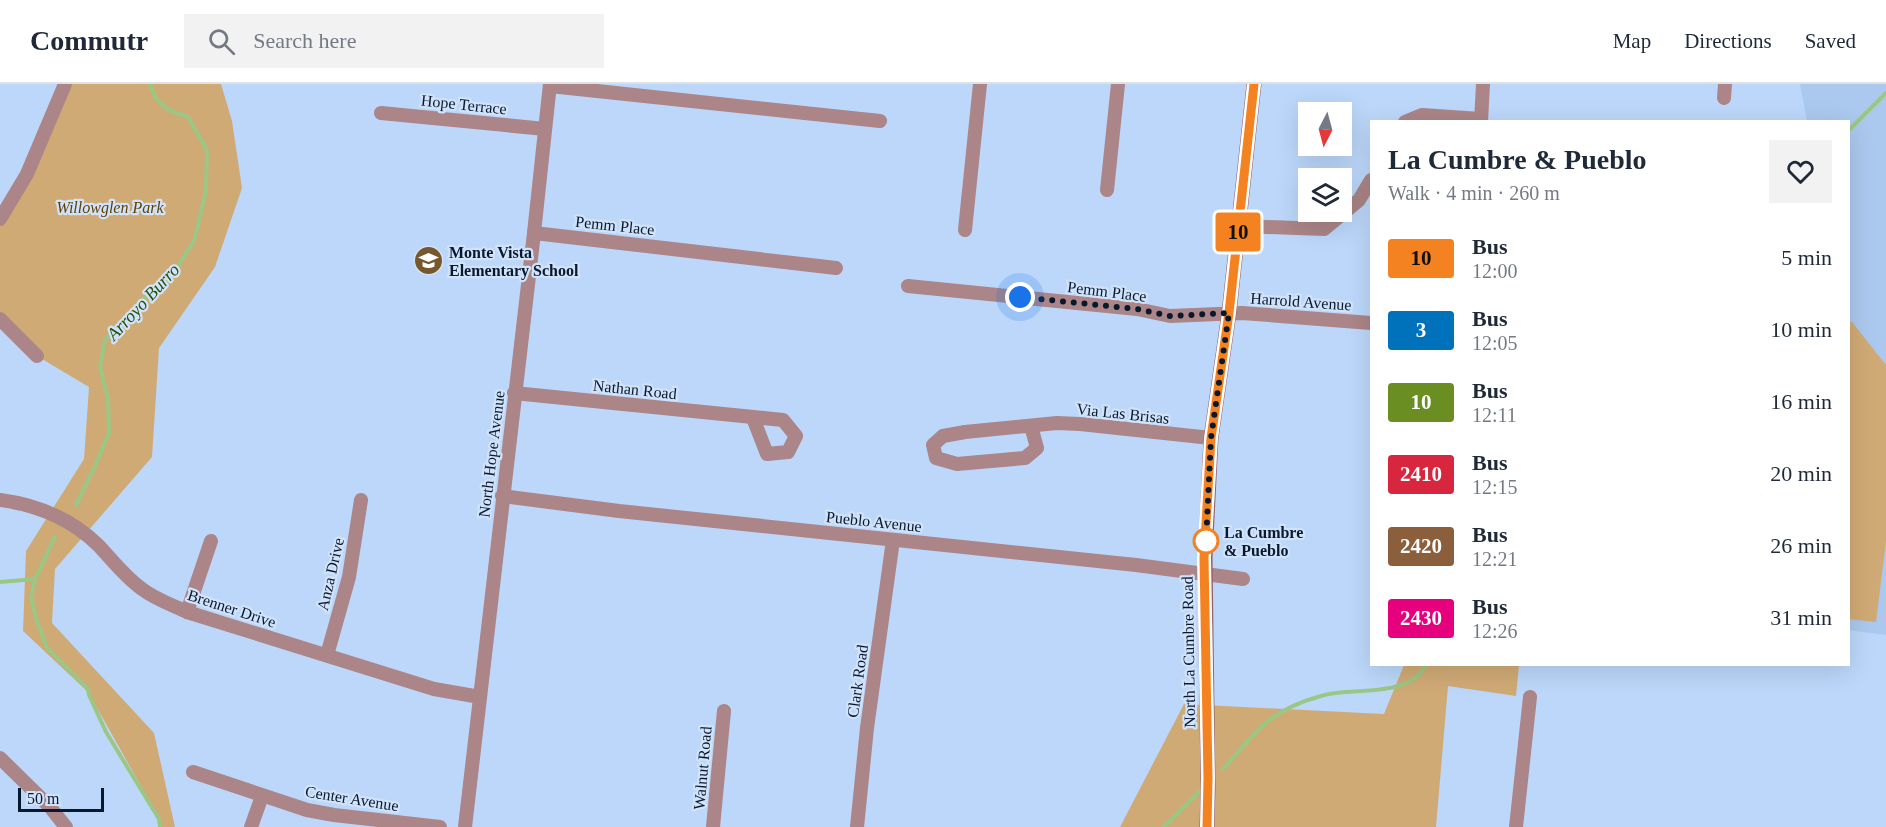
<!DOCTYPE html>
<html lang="en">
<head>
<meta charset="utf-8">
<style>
  body { margin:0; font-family:Georgia,serif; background:#f2f2f3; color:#1f2937; height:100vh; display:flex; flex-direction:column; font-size:22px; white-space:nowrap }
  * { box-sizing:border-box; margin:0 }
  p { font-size:20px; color:#747a83 }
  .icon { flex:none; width:33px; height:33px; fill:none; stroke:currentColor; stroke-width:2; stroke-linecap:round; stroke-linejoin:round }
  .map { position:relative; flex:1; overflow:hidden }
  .drawer { position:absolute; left:1370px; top:36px; width:480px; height:546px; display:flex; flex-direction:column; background:#fff; border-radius:0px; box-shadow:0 6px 24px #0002 }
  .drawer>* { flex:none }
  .badge { padding:0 12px; border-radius:4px; font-size:21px; line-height:39px }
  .needle { width:39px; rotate:186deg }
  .buttons { position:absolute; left:1298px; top:18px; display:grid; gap:12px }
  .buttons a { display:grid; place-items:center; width:54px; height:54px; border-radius:0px; background:#fff; box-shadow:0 6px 24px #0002; font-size:30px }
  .scale { position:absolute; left:18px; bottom:15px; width:86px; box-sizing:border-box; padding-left:6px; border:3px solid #08192e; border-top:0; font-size:16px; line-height:21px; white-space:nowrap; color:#08192e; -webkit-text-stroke:4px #d1e3fb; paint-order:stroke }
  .you { position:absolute; width:30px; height:30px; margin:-15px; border:4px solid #fff; border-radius:50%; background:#1a73e8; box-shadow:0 0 0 9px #1a73e833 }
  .map>.badge { position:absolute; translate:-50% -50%; box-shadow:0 0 0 3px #fff }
  .round { display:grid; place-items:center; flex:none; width:63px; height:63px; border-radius:0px; background:#f2f2f3 }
  .overview { display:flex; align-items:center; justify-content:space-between; height:102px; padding:0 18px }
  h1 { font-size:28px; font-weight:800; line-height:45px }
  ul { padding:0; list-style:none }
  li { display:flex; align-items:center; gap:18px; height:72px; padding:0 18px }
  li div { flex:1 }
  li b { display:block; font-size:22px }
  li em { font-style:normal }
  li .badge { min-width:66px; font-weight:700; text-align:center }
  header { display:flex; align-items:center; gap:36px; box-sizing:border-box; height:84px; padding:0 30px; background:#fff; border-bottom:2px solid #e0e1e3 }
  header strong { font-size:28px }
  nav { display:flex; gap:33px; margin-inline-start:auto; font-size:21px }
  .search { width:420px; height:54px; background:#f2f2f3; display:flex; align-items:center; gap:15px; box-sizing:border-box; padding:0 21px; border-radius:0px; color:#747a83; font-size:22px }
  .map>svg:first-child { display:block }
  .built { fill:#abc8ee }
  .green { fill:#d0aa75 }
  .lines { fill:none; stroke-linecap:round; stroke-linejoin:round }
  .stream { stroke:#9bc784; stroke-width:4 }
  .street { stroke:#ab8587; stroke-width:14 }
  .secondary { stroke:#945e62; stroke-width:15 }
  .line-casing { stroke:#fff; stroke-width:14 }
  .line { stroke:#f58220; stroke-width:9 }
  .walk { stroke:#08192e; stroke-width:6; stroke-dasharray:0 10.8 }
  .stop-dot { fill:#fff; stroke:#f58220; stroke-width:3 }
  .labels { text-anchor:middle; stroke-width:4.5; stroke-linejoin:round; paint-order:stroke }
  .street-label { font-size:16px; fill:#08192e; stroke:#d1e3fb }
  .park-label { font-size:16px; font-style:italic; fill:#5e3f04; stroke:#d1e3fb }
  .poi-label { font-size:16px; font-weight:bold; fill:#08192e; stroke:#d1e3fb; text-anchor:start }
  .stop-label { font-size:16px; font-weight:bold; fill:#08192e; stroke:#d1e3fb; text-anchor:start }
  .water-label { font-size:18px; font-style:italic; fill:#264e06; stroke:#d1e3fb }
</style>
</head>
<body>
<header>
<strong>Commutr</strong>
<div class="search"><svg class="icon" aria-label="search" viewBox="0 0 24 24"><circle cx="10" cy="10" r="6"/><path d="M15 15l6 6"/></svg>Search here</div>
<nav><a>Map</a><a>Directions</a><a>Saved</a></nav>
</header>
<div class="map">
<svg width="1886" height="743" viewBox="0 0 1886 743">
  <rect width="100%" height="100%" fill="#bcd7fa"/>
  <polygon class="built" points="1800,0 1886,0 1886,551 1848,546 1848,38 1807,37"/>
  <g class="green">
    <polygon points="65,0 221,0 232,37 242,104 215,183 159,264 152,373 55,485 52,539 154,649 175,743 161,743 159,734 88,608 23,547 26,467 84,375 89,303 37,272 0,236 0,135"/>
    <polygon points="1848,238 1852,238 1886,281 1886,457 1876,538 1848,535"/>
    <polygon points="1404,581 1519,581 1516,612 1448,602 1436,743 1120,743 1184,620 1384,630"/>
  </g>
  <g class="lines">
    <g class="stream">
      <polyline points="1848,47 1886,9"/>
      <polyline points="76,421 96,380 109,349 108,314 100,283 105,256 140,218 176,185 194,157 206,107 207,66 188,33 169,26 156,15 150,0"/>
      <polyline points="55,453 35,495 31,514 37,537 47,564 88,605 89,611 106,648 159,735 160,743"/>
      <polyline points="0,498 35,495"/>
      <path d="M1223 685C1237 670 1251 651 1267 638 1282 626 1302 617 1321 612 1352 602 1409 616 1426 580"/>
      <polyline points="1164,743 1200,707"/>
    </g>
    <g class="street">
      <polyline points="550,2 880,37"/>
      <polyline points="1724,14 1725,0"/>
      <polyline points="381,29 545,45"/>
      <polyline points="1405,38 1422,31 1480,35"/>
      <polyline points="1481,38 1483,0"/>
      <polyline points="1107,106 1118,0"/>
      <polyline points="0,135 27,90 65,0"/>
      <polyline points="1239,142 1324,145 1359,116 1371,96"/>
      <polyline points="965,146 980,0"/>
      <polyline points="534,149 836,184"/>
      <polyline points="908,202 1137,225 1170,232 1242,229 1371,239"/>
      <polyline points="0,235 37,272"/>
      <polyline points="514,309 783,336 796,352 788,368 767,370 753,334"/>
      <polyline points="1031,342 1037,364 1025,374 957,380 936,374 933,361 943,352 965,348 1057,339 1080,340 1211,354"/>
      <polyline points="502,412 619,427 1136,481 1243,495"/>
      <path d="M0 416C38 421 72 435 99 462 113 477 125 493 142 505 155 515 172 521 187 528L434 605 480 613"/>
      <polyline points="187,528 211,457"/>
      <polyline points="327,571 349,493 361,416"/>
      <polyline points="0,674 50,723 66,743"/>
      <polyline points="193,688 307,726 334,731 440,743"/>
      <polyline points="251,743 262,712"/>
      <polyline points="465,743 534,149 550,0"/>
      <polyline points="713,743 724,627"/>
      <polyline points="857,743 867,644 893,456"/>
      <polyline points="1516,743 1530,613"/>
    </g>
    <polyline class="secondary" points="1207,743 1208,702 1205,474 1211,354 1229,229 1254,0"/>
  </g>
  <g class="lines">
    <defs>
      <polyline id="line" points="1207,743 1208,694 1204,474 1211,354 1229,229 1254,0"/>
    </defs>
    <use href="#line" class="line-casing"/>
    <use href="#line" class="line"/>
    <polyline class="walk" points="1020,213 1137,225 1170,232 1229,229 1211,354 1206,457"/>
  </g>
  <defs>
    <symbol id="school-disc" viewBox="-11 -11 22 22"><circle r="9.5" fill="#76582c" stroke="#d1e3fb"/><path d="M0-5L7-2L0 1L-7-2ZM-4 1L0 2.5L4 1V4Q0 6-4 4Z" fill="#fff"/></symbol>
  </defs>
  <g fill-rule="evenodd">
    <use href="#school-disc" x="412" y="160" width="33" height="33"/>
  </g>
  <circle class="stop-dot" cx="1206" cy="457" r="12"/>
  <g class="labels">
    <g class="street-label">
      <text transform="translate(464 20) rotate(6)" y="6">Hope Terrace</text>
      <text transform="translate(615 141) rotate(6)" y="6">Pemm Place</text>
      <text transform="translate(1107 207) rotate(7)" y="6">Pemm Place</text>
      <text transform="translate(1301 217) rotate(4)" y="6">Harrold Avenue</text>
      <text transform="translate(635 305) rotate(6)" y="6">Nathan Road</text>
      <text transform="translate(1123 329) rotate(6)" y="6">Via Las Brisas</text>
      <text transform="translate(491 370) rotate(-83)" y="6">North Hope Avenue</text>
      <text transform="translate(874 437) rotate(6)" y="6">Pueblo Avenue</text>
      <text transform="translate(330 490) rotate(-77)" y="6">Anza Drive</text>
      <text transform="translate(232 524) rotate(18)" y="6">Brenner Drive</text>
      <text transform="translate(1188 568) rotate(-91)" y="6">North La Cumbre Road</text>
      <text transform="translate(857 597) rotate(-82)" y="6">Clark Road</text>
      <text transform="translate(702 684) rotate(-85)" y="6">Walnut Road</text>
      <text transform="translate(352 714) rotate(9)" y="6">Center Avenue</text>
    </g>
    <g class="park-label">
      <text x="110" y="129">Willowglen Park</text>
    </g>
    <g class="poi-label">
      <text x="449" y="174">Monte Vista<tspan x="449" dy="18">Elementary School</tspan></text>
    </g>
    <g class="stop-label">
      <text x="1224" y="454">La Cumbre<tspan x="1224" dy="18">&amp; Pueblo</tspan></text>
    </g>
    <g class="water-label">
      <text transform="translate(143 218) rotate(-47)" y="6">Arroyo Burro</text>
    </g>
  </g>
</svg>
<div class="buttons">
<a><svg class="needle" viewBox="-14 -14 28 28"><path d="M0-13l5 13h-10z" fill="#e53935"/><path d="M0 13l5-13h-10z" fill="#747a83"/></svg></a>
<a><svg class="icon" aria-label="layers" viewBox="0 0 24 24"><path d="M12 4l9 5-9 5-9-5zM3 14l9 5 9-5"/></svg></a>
</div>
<div class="scale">50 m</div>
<div class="you" style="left:1020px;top:213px"></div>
<b class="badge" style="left:1238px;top:148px;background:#f58220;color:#111">10</b>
<section class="drawer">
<div class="overview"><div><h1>La Cumbre &amp; Pueblo</h1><p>Walk · 4 min · 260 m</p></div><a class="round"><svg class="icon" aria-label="heart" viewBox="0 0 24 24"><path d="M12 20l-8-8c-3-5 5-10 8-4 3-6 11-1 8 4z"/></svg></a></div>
<ul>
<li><span class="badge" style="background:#f58220;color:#111">10</span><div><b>Bus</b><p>12:00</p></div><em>5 min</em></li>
<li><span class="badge" style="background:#0072bc;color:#fff">3</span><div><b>Bus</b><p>12:05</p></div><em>10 min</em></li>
<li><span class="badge" style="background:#6b8e23;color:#fff">10</span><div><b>Bus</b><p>12:11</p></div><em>16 min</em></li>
<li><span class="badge" style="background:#d7263d;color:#fff">2410</span><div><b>Bus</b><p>12:15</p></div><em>20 min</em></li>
<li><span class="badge" style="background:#8b5e3c;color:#fff">2420</span><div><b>Bus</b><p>12:21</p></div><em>26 min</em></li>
<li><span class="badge" style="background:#e6007e;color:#fff">2430</span><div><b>Bus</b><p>12:26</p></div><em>31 min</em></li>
</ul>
</section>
</div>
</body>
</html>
